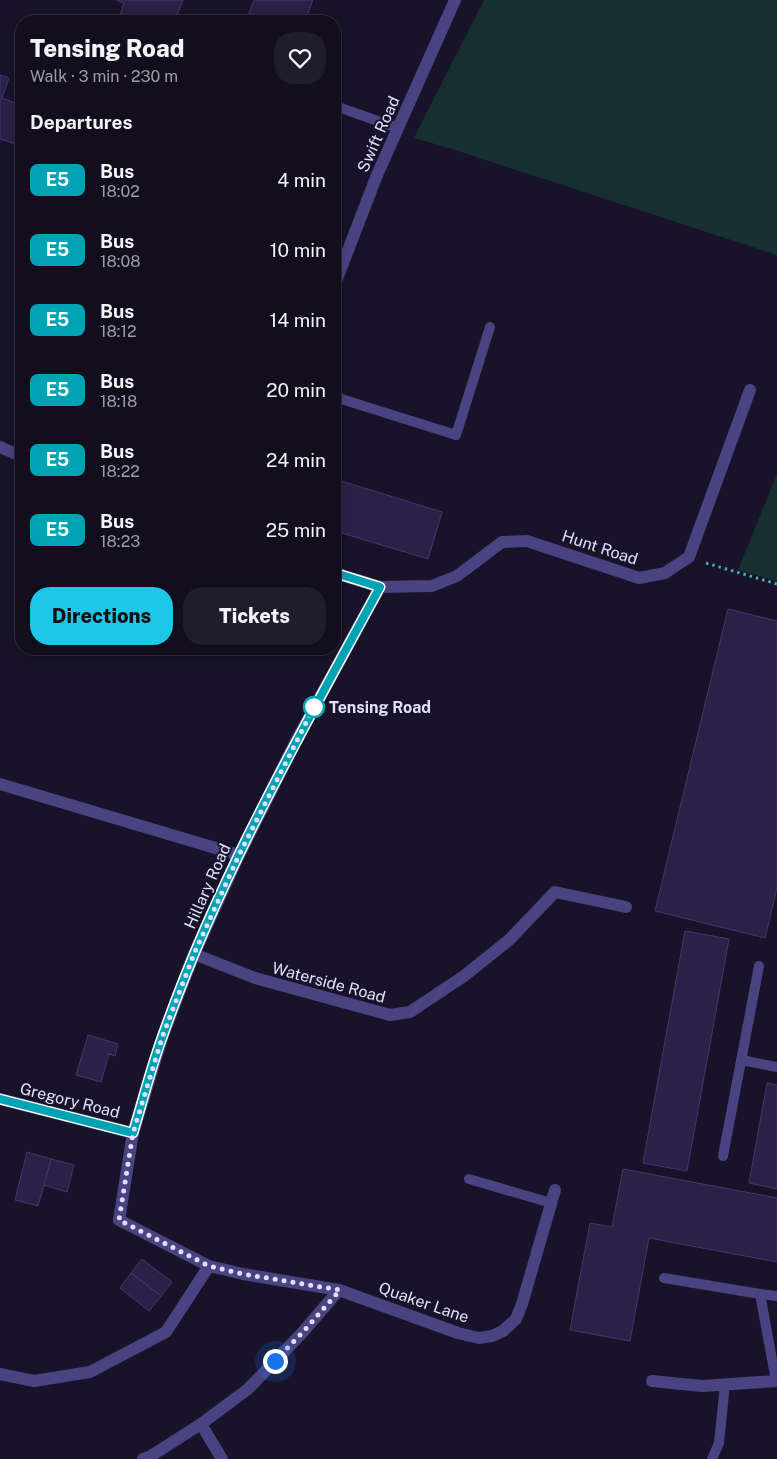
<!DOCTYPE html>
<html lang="en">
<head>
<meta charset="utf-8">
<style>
  body { margin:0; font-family:"Public Sans",sans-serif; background:#1f1c2b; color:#f1f3f6; height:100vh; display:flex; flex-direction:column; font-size:19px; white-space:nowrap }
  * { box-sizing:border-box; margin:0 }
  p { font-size:16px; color:#9c9ca4 }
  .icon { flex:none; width:28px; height:28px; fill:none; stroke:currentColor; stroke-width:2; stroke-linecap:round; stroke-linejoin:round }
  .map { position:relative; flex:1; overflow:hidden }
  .details { position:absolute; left:15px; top:15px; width:326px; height:640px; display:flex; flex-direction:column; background:#120e1e; border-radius:20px; box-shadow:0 2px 12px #0003,0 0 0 1px #312e3c }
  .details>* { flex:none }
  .badge { padding:0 10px; border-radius:8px; font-size:18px; line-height:32px }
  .you { position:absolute; width:25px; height:25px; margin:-12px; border:4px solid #fff; border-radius:50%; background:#1a73e8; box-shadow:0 0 0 8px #1a73e833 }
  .map>.badge { position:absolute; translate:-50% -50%; box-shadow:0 0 0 2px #fff }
  h2 { padding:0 15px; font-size:19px; line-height:45px }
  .round { display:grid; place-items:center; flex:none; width:52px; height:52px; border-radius:20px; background:#1f1c2b }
  .summary { display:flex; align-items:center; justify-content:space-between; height:85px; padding:0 15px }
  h1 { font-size:24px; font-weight:800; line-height:38px }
  .primary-button { display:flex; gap:10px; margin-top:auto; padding:10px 15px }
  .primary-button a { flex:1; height:58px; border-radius:20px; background:#1ec6e8; color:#111; font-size:20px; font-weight:800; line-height:58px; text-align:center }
  .primary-button a+a { background:#1f1c2b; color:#f1f3f6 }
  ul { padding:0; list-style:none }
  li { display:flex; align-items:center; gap:15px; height:70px; padding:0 15px }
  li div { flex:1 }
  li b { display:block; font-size:19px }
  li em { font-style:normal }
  li .badge { min-width:55px; font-weight:700; text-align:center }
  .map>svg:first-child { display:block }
  .green { fill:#173132 }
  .building { fill:#2b2147; stroke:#453671 }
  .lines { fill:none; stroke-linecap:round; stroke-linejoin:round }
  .path { stroke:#3eafb0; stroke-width:3; stroke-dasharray:2.5 4; stroke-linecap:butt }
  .lane { stroke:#4a4382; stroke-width:10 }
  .street { stroke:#4a4382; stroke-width:12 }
  .line-casing { stroke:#fff; stroke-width:11 }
  .line { stroke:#00a3b4; stroke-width:8 }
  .walk { stroke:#e3defc; stroke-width:5; stroke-dasharray:0 9 }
  .stop-dot { fill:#fff; stroke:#00a3b4; stroke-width:2.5 }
  .labels { text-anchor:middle; stroke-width:4; stroke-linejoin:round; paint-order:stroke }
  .street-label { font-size:16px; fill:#e3defc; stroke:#181328 }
  .stop-label { font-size:16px; font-weight:bold; fill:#e3defc; stroke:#181328; text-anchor:start }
</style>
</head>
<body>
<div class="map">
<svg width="777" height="1459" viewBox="0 0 777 1459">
  <rect width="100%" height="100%" fill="#181328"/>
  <g class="green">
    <polygon points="484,0 777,0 777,255 449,148 414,138"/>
    <polygon points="777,474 777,581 738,570"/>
  </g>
  <g class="building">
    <polygon points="116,0 183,0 175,21 118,21 124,3"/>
    <polygon points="254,0 313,0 305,21 246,21"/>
    <polygon points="0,75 9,78 2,98 16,103 21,91 21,136 18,135 15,144 0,139"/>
    <polygon points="335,479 442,512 428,559 335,531"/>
    <polygon points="728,609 777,621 777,888 765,938 655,911"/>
    <polygon points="685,931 729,939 687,1171 643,1163"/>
    <polygon points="88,1035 118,1044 115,1056 109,1054 101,1082 76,1075"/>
    <polygon points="767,1083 777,1085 777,1189 749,1183"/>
    <polygon points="27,1152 51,1159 38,1206 15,1200"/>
    <polygon points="51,1159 74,1165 67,1192 44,1185"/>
    <polygon points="623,1169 777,1198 777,1262 649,1238 630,1341 570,1330 590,1223 612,1227"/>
    <polygon points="142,1259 172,1282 161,1296 131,1273"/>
    <polygon points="131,1273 161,1296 149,1311 120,1288"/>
  </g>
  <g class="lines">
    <polyline class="path" points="706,563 777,584"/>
    <g class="lane">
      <polyline points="335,106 398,128"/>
      <polyline points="335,397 456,435 490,327"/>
      <polyline points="741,1060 777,1067"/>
      <polyline points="723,1156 759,966"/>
      <polyline points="469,1179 551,1203"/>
      <polyline points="664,1278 760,1294 776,1381"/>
      <polyline points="760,1294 777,1296"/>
      <polyline points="712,1459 719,1443 725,1384"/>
    </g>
    <g class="street">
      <polyline points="335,284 377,175 455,0"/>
      <polyline points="0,447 21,456"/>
      <polyline points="335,573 380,587 432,586 457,576 502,542 527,541 639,578 665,573 689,557 750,390"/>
      <polyline points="380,587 296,741 239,855 194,954 163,1035 133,1133 119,1220 209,1266 243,1274 339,1290 458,1333 479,1338 492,1336 503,1331 516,1319 522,1304 555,1190"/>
      <polyline points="0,784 239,855"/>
      <polyline points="194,954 255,978 390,1015 410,1012 464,976 509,940 555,892 626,907"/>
      <polyline points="0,1099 133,1133"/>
      <polyline points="0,1374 34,1381 90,1372 166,1332 209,1266"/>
      <polyline points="652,1381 702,1386 777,1381"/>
      <polyline points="201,1424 222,1459"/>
      <polyline points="143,1459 149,1457 201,1424 248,1389 302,1333 339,1290"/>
    </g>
  </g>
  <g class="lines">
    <defs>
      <path id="line" d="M0 1099 133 1133C143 1100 151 1067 163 1035 218 878 301 733 380 587L335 573"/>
    </defs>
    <use href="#line" class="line-casing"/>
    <use href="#line" class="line"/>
    <polyline class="walk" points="275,1361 302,1333 340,1290 243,1274 209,1266 119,1220 133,1133 163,1035 194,954 239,855 314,707"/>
  </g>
  <circle class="stop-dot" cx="314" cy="707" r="10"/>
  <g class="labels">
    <g class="street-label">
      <text transform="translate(378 134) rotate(-66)" y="6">Swift Road</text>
      <text transform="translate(600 547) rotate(18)" y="6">Hunt Road</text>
      <text transform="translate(207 886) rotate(-66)" y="6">Hillary Road</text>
      <text transform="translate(329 982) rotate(15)" y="6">Waterside Road</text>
      <text transform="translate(70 1100) rotate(14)" y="6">Gregory Road</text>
      <text transform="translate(424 1302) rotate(19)" y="6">Quaker Lane</text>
    </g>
    <g class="stop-label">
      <text x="329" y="713">Tensing Road</text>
    </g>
  </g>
</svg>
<div class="you" style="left:275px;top:1361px"></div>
<section class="details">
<div class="summary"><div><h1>Tensing Road</h1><p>Walk · 3 min · 230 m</p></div><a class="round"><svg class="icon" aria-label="heart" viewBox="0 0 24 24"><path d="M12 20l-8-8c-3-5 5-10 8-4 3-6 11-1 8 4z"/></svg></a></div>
<h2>Departures</h2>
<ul>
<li><span class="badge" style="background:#00a3b4;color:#fff">E5</span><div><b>Bus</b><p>18:02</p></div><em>4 min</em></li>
<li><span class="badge" style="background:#00a3b4;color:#fff">E5</span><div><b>Bus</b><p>18:08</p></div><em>10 min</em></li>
<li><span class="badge" style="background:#00a3b4;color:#fff">E5</span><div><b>Bus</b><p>18:12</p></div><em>14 min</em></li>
<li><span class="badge" style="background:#00a3b4;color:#fff">E5</span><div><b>Bus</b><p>18:18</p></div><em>20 min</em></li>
<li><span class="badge" style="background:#00a3b4;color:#fff">E5</span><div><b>Bus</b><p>18:22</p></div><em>24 min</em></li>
<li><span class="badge" style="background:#00a3b4;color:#fff">E5</span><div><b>Bus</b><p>18:23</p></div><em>25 min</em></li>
</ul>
<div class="primary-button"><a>Directions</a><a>Tickets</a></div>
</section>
</div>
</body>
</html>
